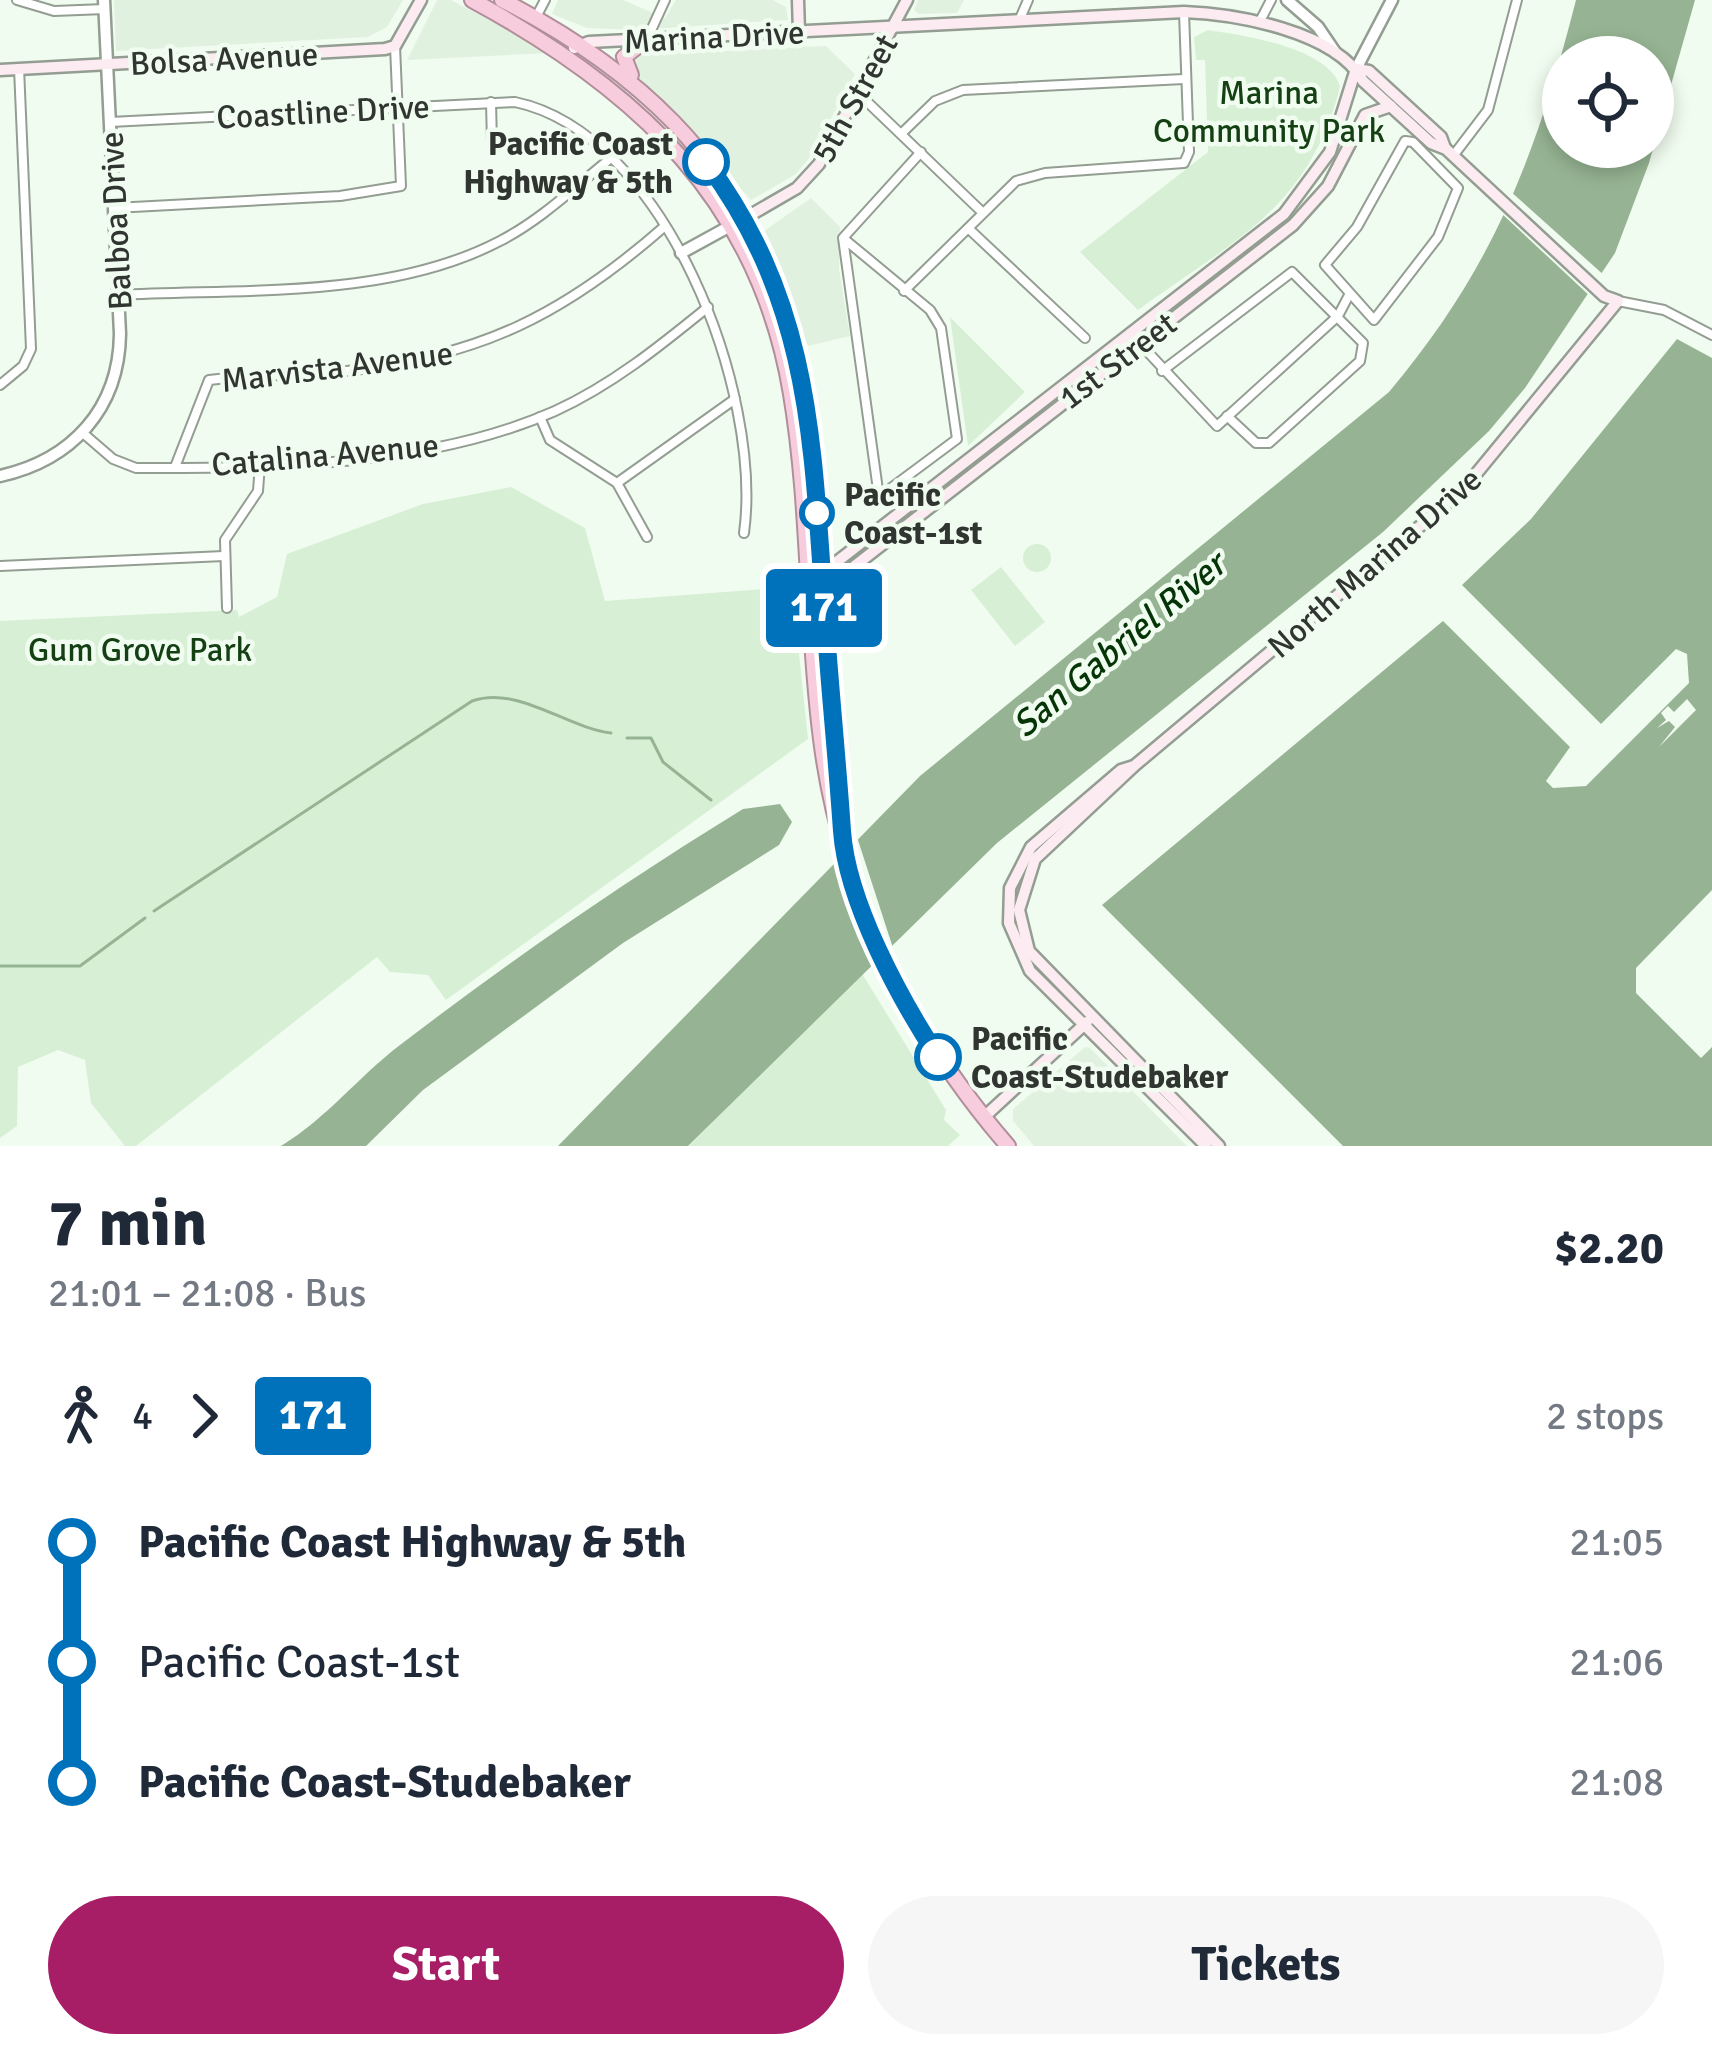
<!DOCTYPE html>
<html lang="en">
<head>
<meta charset="utf-8">
<style>
  body { margin:0; font-family:Signika,sans-serif; background:#f6f6f7; color:#1f2937; height:100vh; display:flex; flex-direction:column; font-size:45px; white-space:nowrap }
  * { box-sizing:border-box; margin:0 }
  p { font-size:39px; color:#747a83 }
  .icon { flex:none; width:66px; height:66px; fill:none; stroke:currentColor; stroke-width:2; stroke-linecap:round; stroke-linejoin:round }
  .map { position:relative; height:1146px; overflow:hidden }
  .panel { display:flex; flex-direction:column; background:#fff; flex:1 }
  .panel>* { flex:none }
  .badge { padding:0 24px; border-radius:9px; font-size:42px; line-height:78px }
  .buttons { position:absolute; left:1542px; top:36px; display:grid; gap:24px }
  .buttons a { display:grid; place-items:center; width:132px; height:132px; border-radius:50%; background:#fff; box-shadow:0 6px 18px #0003; font-size:60px }
  .map>.badge { position:absolute; translate:-50% -50%; box-shadow:0 0 0 6px #fff }
  .legs { display:flex; align-items:center; gap:18px; height:132px; padding:0 48px; font-size:39px }
  .legs p { margin-inline-start:auto }
  .overview { display:flex; align-items:center; justify-content:space-between; height:204px; padding:0 48px }
  h1 { font-size:66px; font-weight:700; line-height:90px }
  .primary-button { display:flex; gap:24px; margin-top:auto; padding:24px 48px }
  .primary-button a { flex:1; height:138px; border-radius:72px; background:#a71e66; color:#fff; font-size:48px; font-weight:700; line-height:138px; text-align:center }
  .primary-button a+a { background:#f6f6f7; color:#1f2937 }
  ul { padding:0 48px; list-style:none }
  li { display:flex; align-items:center; gap:42px; height:120px; font-size:45px }
  li i { display:grid; place-items:center; width:18px; height:100%; margin:0 15px; background:currentColor }
  li i::after { content:''; width:30px; height:30px; margin:-15px; border:9px solid; border-radius:50%; background:#fff }
  li p { margin-inline-start:auto }
  li:first-child i { background:linear-gradient(#0000 50%,currentColor 0) }
  li:last-child i { background:linear-gradient(currentColor 50%,#0000 0) }
  .map>svg:first-child { display:block }
  .built { fill:#e1f1df }
  .green { fill:#d7f0d5 }
  .water { fill:#96b493; fill-rule:evenodd }
  .pier { fill:#f1fcf0 }
  .lines { fill:none; stroke-linecap:round; stroke-linejoin:round }
  .stream { stroke:#96b493; stroke-width:3 }
  .minor-casing { stroke:#939d92; stroke-width:12 }
  .tertiary-casing { stroke:#939d92; stroke-width:15 }
  .secondary-casing { stroke:#939d92; stroke-width:15 }
  .trunk-casing { stroke:#b08f9a; stroke-width:18 }
  .minor { stroke:#fff; stroke-width:8 }
  .tertiary { stroke:#fff; stroke-width:10 }
  .secondary { stroke:#fcecf2; stroke-width:10 }
  .trunk { stroke:#f7ccdc; stroke-width:14 }
  .line-1-casing { stroke:#fff; stroke-width:27 }
  .line-1 { stroke:#0072bc; stroke-width:18 }
  .stop-1-dot { fill:#fff; stroke:#0072bc; stroke-width:6 }
  .labels { text-anchor:middle; stroke-width:9; stroke-linejoin:round; paint-order:stroke }
  .street-label { font-size:33px; fill:#313531; stroke:#f1fcf0 }
  .park-label { font-size:33px; fill:#144013; stroke:#f1fcf0 }
  .stop-label { font-size:33px; font-weight:bold; fill:#313531; stroke:#f1fcf0; text-anchor:start }
  .water-label { font-size:36px; font-style:italic; fill:#053406; stroke:#f1fcf0 }
</style>
</head>
<body>
<div class="map">
<svg width="1712" height="1146" viewBox="0 0 1712 1146">
  <rect width="100%" height="100%" fill="#f1fcf0"/>
  <g class="built">
    <polygon points="114,0 403,0 387,27 368,37 116,51"/>
    <polygon points="437,0 451,0 550,53 407,60"/>
    <polygon points="558,0 623,0 665,18 676,0 773,0 786,7 788,20 636,30 587,28 552,14"/>
    <polygon points="918,0 964,0 957,13 919,14 914,10"/>
    <polygon points="826,46 855,74 810,157 796,174 751,200 631,68 632,58 640,55"/>
    <polygon points="811,198 840,227 839,269 850,336 808,346 764,231"/>
    <polygon points="1085,1047 1090,1048 1187,1146 1034,1146 1013,1121 1013,1109"/>
  </g>
  <g class="green">
    <path d="M1208 30C1243 35 1330 48 1340 87 1309 209 1234 240 1138 310L1080 252 1208 152 1205 60H1196L1194 37Z"/>
    <polygon points="950,317 1025,392 968,446"/>
    <polygon points="511,487 585,528 605,601 792,587 808,739 446,1000 428,975 390,972 377,957 136,1146 125,1146 91,1103 85,1060 58,1050 18,1067 17,1126 0,1138 0,621 237,610 239,617 277,597 287,554 423,504"/>
    <circle cx="1037" cy="558" r="14"/>
    <polygon points="1001,567 1045,622 1015,646 971,590"/>
    <polygon points="861,972 946,1110 944,1120 960,1135 948,1146 689,1146"/>
  </g>
  <g class="water">
    <path d="M1576 0H1695L1649 163 1615 253 1525 388 1489 431 1383 532 997 843 688 1146H558L920 776 1389 392C1494 267 1536 156 1576 0ZM1563 57H1653V147H1563Z"/>
    <polygon points="1677,339 1712,358 1712,890 1636,968 1636,993 1701,1058 1712,1047 1712,1146 1343,1146 1102,905 1443,621 1570,747 1546,781 1553,788 1586,786 1689,683 1687,654 1676,649 1601,724 1462,585 1531,519"/>
    <path d="M780 804 792 822 779 845 623 943 423 1090 366 1146H281C327 1118 358 1077 400 1045 511 960 624 882 743 809Z"/>
  </g>
  <g class="pier">
    <polygon points="1510,191 1606,277 1592,298 1500,212"/>
    <polygon points="1687,699 1696,710 1659,747 1675,727 1669,721 1657,728 1666,720 1661,713 1668,706 1674,712"/>
    <polygon points="855,831 893,948 875,967 835,851"/>
  </g>
  <g class="lines">
    <g class="stream">
      <polyline points="627,738 651,738 663,762 711,800"/>
      <path d="M154 911 472 701C518 685 567 728 611 733"/>
      <polyline points="0,966 80,966 145,918"/>
    </g>
    <defs>
      <g id="minor">
        <polyline points="17,0 54,11 105,9"/>
        <polyline points="535,19 545,0"/>
        <polyline points="1019,21 1028,0"/>
        <polyline points="1260,21 1271,0"/>
        <polyline points="647,39 665,0"/>
        <polyline points="859,94 983,213"/>
        <polyline points="491,102 492,143"/>
        <path d="M110 122 515 102C666 134 763 393 744 533"/>
        <polyline points="902,133 935,101 963,90 1184,79"/>
        <polygon points="1405,141 1413,142 1458,188 1438,237 1374,320 1325,265 1357,227"/>
        <polyline points="1453,156 1488,110 1517,0"/>
        <polyline points="114,208 340,196 401,186 395,46"/>
        <polyline points="969,229 1085,338"/>
        <polyline points="843,238 930,310 941,328 957,439 879,497 843,238 921,152"/>
        <polyline points="904,291 1016,181 1045,173 1184,163 1189,152 1184,12"/>
        <path d="M118 295C242 288 387 300 500 241 541 220 576 186 611 158"/>
        <polyline points="1618,301 1664,310 1712,335"/>
        <polyline points="1130,333 1217,426 1338,316 1349,295"/>
        <polyline points="1162,371 1292,272 1363,343 1360,361 1269,443 1256,443 1227,416"/>
        <polyline points="0,385 23,366 31,349 19,68"/>
        <polyline points="540,417 550,440 617,483 647,537"/>
        <path d="M84 434 113 459 136 468C272 468 429 467 555 411 612 385 660 346 708 307"/>
        <path d="M175 467 209 380C255 374 301 376 347 371 481 356 565 314 665 226"/>
        <polyline points="617,483 735,399"/>
        <polyline points="0,566 224,556"/>
        <polyline points="227,608 225,540 258,491 260,464"/>
      </g>
      <g id="tertiary">
        <polyline points="1287,0 1318,27 1335,52"/>
        <polyline points="1356,69 1392,0"/>
        <polyline points="681,253 732,225"/>
        <path d="M0 476C72 460 119 409 120 334L104 0"/>
      </g>
      <g id="secondary">
        <polyline points="798,0 799,32"/>
        <path d="M574 48 589 42 1184 12C1236 14 1335 31 1363 81L1431 143 1446 149 1604 296 1618 301 1462 491 1134 766 1035 859 1019 910 1029 951 1219 1146"/>
        <polyline points="1356,69 1369,71 1441,137 1445,148"/>
        <polyline points="0,70 385,49 395,46 421,0"/>
        <polyline points="740,221 797,188 819,164 907,0"/>
        <polyline points="822,583 834,564 1284,214 1330,152 1356,69"/>
        <polyline points="819,585 834,582 1293,225 1328,186 1365,115 1391,106"/>
        <polyline points="1134,766 1121,770 1031,847 1010,888 1009,923 1030,971 1206,1146"/>
        <polyline points="983,1118 1087,1022"/>
      </g>
      <g id="trunk">
        <path d="M472 0C637 89 759 201 791 394 810 508 806 625 821 739 840 890 908 1031 1008 1146"/>
        <path d="M502 0C874 191 794 466 843 811"/>
        <polyline points="631,75 624,57 647,39"/>
      </g>
    </defs>
    <use href="#minor" class="minor-casing"/>
    <use href="#tertiary" class="tertiary-casing"/>
    <use href="#secondary" class="secondary-casing"/>
    <use href="#trunk" class="trunk-casing"/>
    <use href="#minor" class="minor"/>
    <use href="#tertiary" class="tertiary"/>
    <use href="#secondary" class="secondary"/>
    <use href="#trunk" class="trunk"/>
  </g>
  <g class="lines">
    <defs>
      <path id="line-1" d="M706 162C810 302 812 437 824 604 829 680 837 757 842 831 847 902 900 999 938 1057"/>
    </defs>
    <use href="#line-1" class="line-1-casing"/>
    <use href="#line-1" class="line-1"/>
  </g>
  <g class="stop-1-dot">
    <circle cx="706" cy="162" r="21"/>
    <circle cx="817" cy="513" r="15"/>
    <circle cx="938" cy="1057" r="21"/>
  </g>
  <g class="labels">
    <g class="street-label">
      <text transform="translate(714 36) rotate(-3)" y="12">Marina Drive</text>
      <text transform="translate(224 58) rotate(-3)" y="12">Bolsa Avenue</text>
      <text transform="translate(854 98) rotate(-61)" y="12">5th Street</text>
      <text transform="translate(323 111) rotate(-3)" y="12">Coastline Drive</text>
      <text transform="translate(115 221) rotate(-93)" y="12">Balboa Drive</text>
      <text transform="translate(1117 360) rotate(-37)" y="12">1st Street</text>
      <text transform="translate(337 366) rotate(-7)" y="12">Marvista Avenue</text>
      <text transform="translate(325 454) rotate(-5)" y="12">Catalina Avenue</text>
      <text transform="translate(1374 562) rotate(-41)" y="12">North Marina Drive</text>
    </g>
    <g class="park-label">
      <text x="1269" y="104">Marina<tspan x="1269" dy="38">Community Park</tspan></text>
      <text x="140" y="661">Gum Grove Park</text>
    </g>
    <g class="stop-label">
      <text x="673" y="155" text-anchor="end">Pacific Coast<tspan x="673" dy="38">Highway &amp; 5th</tspan></text>
      <text x="844" y="506">Pacific<tspan x="844" dy="38">Coast-1st</tspan></text>
      <text x="971" y="1050">Pacific<tspan x="971" dy="38">Coast-Studebaker</tspan></text>
    </g>
    <g class="water-label">
      <text transform="translate(1118 644) rotate(-40)" y="13">San Gabriel River</text>
    </g>
  </g>
</svg>
<div class="buttons">
<a><svg class="icon" aria-label="locate" viewBox="0 0 24 24"><circle cx="12" cy="12" r="6"/><path d="M12 2v4M12 18v4M2 12h4M18 12h4"/></svg></a>
</div>
<b class="badge" style="left:824px;top:608px;background:#0072bc;color:#fff">171</b>
</div>
<section class="panel">
<div class="overview"><div><h1>7 min</h1><p>21:01 – 21:08 · Bus</p></div><b>$2.20</b></div>
<div class="legs"><svg class="icon" aria-label="walk" viewBox="0 0 24 24"><circle cx="13" cy="4" r="2"/><path d="M13 8l-2 6 4 7M11 14l-3 7M7 12l3-4h3l4 4"/></svg>4<svg class="icon" aria-label="forward" viewBox="0 0 24 24"><path d="M9 5l7 7-7 7"/></svg><b class="badge" style="background:#0072bc;color:#fff">171</b><p>2 stops</p></div>
<ul>
<li><i style="color:#0072bc"></i><b>Pacific Coast Highway &amp; 5th</b><p>21:05</p></li>
<li><i style="color:#0072bc"></i><span>Pacific Coast-1st</span><p>21:06</p></li>
<li><i style="color:#0072bc"></i><b>Pacific Coast-Studebaker</b><p>21:08</p></li>
</ul>
<div class="primary-button"><a>Start</a><a>Tickets</a></div>
</section>
</body>
</html>
